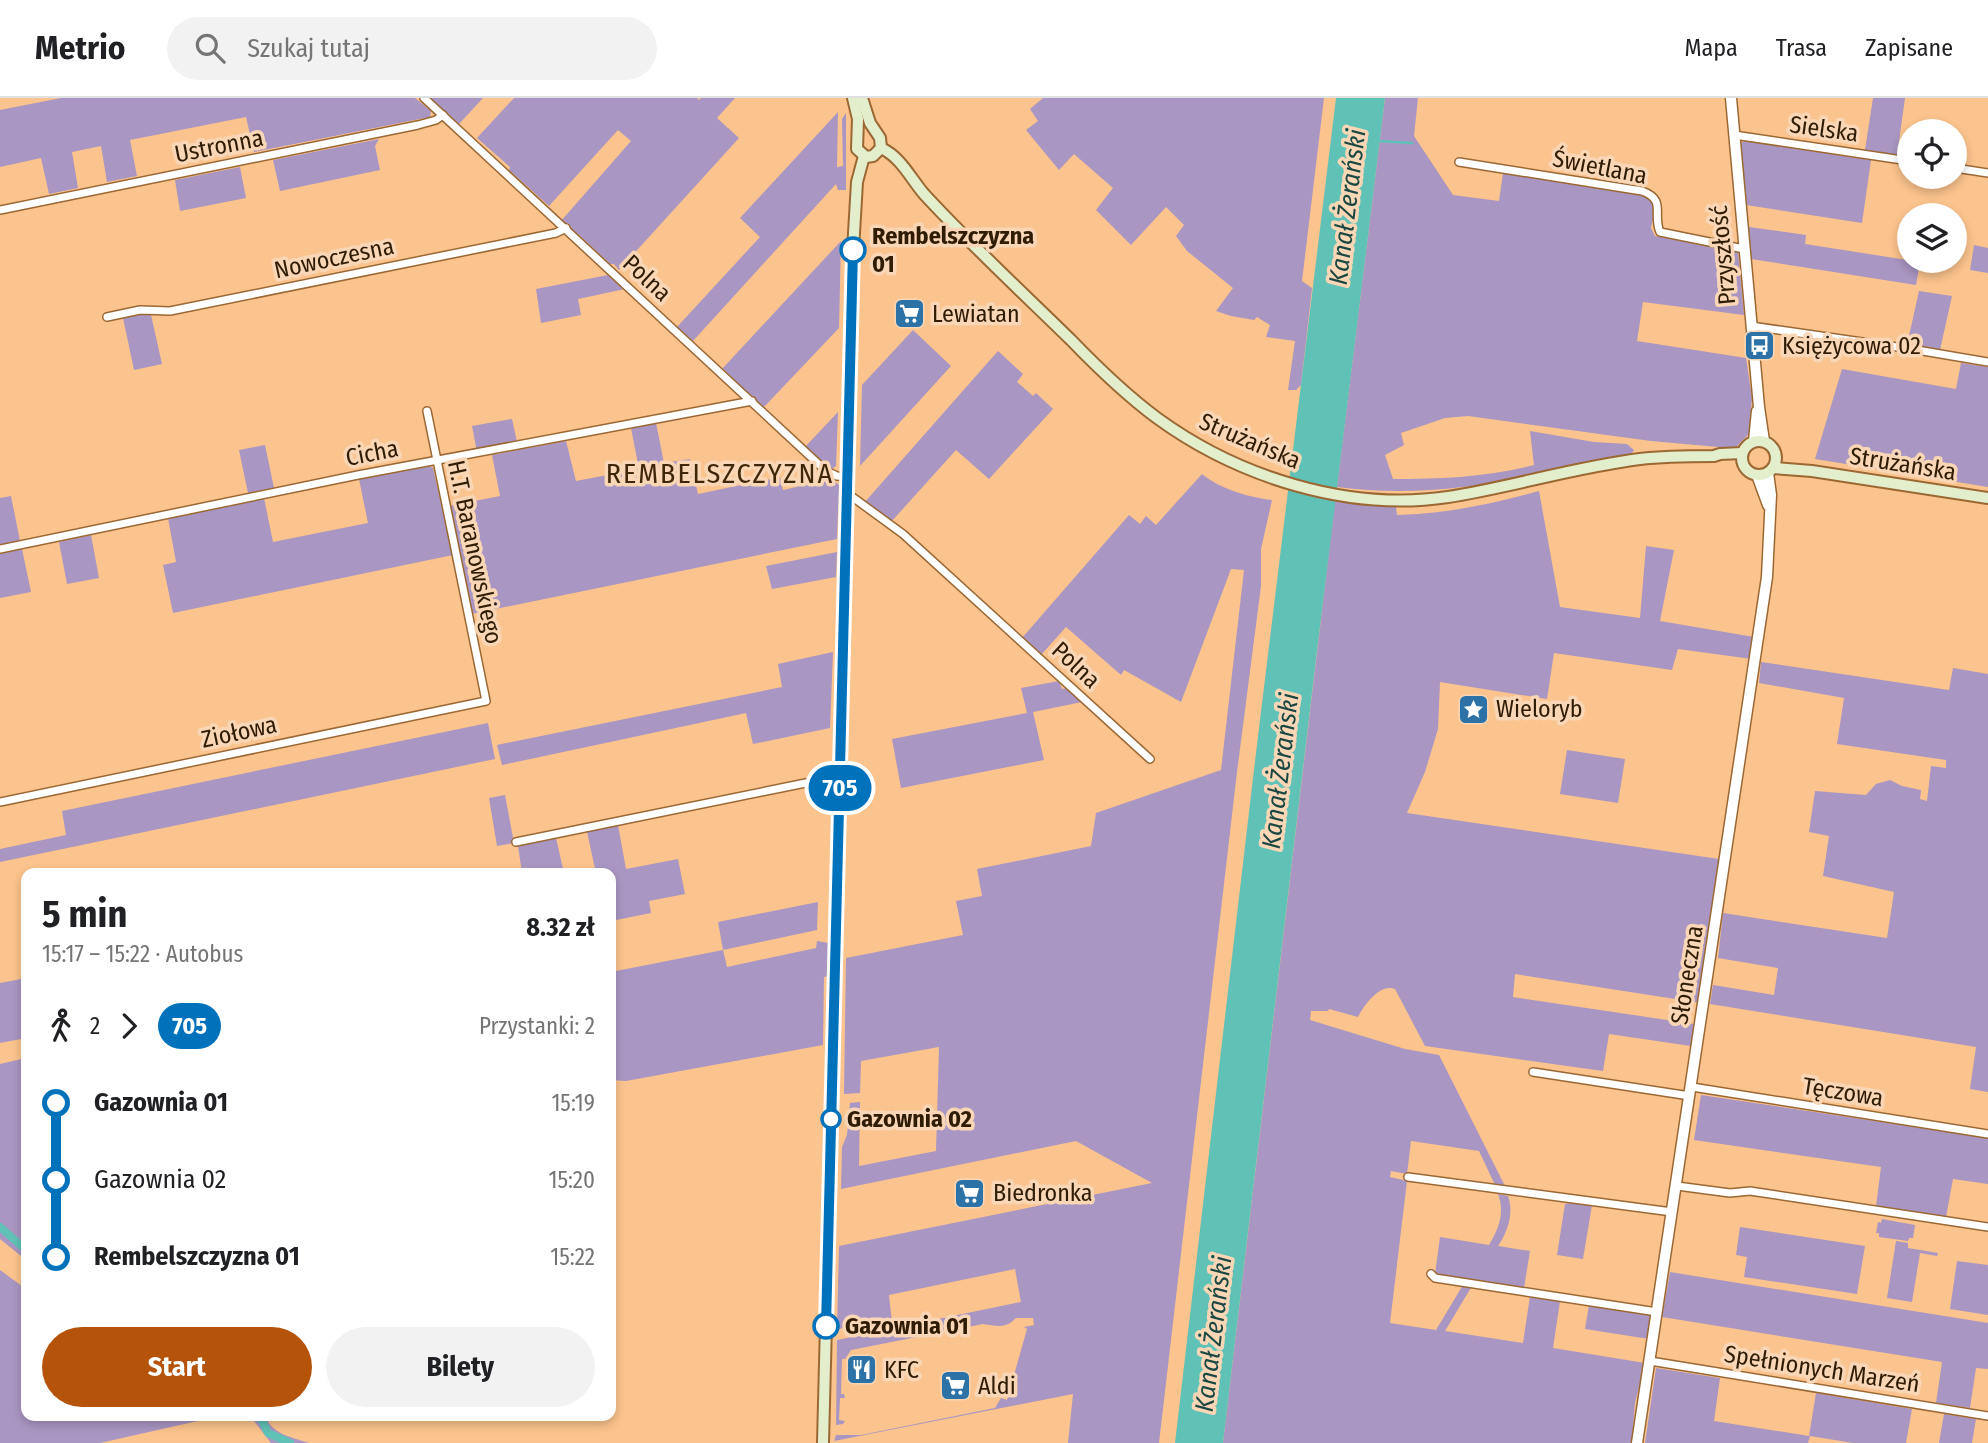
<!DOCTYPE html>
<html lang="pl">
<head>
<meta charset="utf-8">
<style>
  body { margin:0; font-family:"Fira Sans Condensed",sans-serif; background:#f2f2f2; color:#202124; height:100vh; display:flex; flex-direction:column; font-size:26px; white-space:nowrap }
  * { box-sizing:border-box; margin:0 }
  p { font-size:23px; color:#757577 }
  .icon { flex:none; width:38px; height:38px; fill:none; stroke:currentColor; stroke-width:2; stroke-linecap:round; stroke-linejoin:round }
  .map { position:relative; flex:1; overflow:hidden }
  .side { position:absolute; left:21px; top:770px; width:595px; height:553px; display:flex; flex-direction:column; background:#fff; border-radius:14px; box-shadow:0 4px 10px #0003 }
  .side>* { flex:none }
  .badge { padding:0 14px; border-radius:23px; font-size:24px; line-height:46px }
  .buttons { position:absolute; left:1897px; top:21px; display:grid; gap:14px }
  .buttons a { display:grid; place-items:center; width:70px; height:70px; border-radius:50%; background:#fff; box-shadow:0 4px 10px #0003; font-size:35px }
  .map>.badge { position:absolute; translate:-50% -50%; box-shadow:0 0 0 4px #fff }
  .legs { display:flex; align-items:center; gap:10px; height:77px; padding:0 21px; font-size:23px }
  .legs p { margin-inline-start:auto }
  .headline { display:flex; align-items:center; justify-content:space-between; height:119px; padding:0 21px }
  h1 { font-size:38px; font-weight:700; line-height:52px }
  .action { display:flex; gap:14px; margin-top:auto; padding:14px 21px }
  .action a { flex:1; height:80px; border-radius:42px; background:#b45309; color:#fff; font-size:28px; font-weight:700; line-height:80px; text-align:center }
  .action a+a { background:#f2f2f2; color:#202124 }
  ul { padding:0 21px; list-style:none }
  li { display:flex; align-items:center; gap:24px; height:77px; font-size:26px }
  li i { display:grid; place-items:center; width:10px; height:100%; margin:0 9px; background:currentColor }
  li i::after { content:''; width:18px; height:18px; margin:-9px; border:5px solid; border-radius:50%; background:#fff }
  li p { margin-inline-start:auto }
  li:first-child i { background:linear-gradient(#0000 50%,currentColor 0) }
  li:last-child i { background:linear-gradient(currentColor 50%,#0000 0) }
  header { display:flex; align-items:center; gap:42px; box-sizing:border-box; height:98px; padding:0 35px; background:#fff; border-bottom:2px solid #e0e0e0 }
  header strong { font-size:33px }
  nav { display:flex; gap:38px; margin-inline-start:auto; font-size:24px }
  .search { width:490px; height:63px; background:#f2f2f2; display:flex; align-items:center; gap:18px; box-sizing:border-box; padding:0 24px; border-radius:38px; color:#757577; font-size:26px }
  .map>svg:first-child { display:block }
  .green { fill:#a996c2 }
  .water { fill:#60c2b6 }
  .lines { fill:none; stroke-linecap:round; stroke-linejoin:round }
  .stream { stroke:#60c2b6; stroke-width:2.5 }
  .canal { stroke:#60c2b6; stroke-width:8 }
  .minor-casing { stroke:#9b6834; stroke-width:10 }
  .tertiary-casing { stroke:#9b6834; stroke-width:13 }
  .secondary-casing { stroke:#9b6834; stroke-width:14 }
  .minor { stroke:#fff; stroke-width:7 }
  .tertiary { stroke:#fff; stroke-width:10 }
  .secondary { stroke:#e3eecc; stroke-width:10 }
  .line-1-casing { stroke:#fff; stroke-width:16 }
  .line-1 { stroke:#0072bc; stroke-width:10 }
  .stop-1-dot { fill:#fff; stroke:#0072bc; stroke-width:3.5 }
  .labels { text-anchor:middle; stroke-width:7; stroke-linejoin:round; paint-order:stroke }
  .street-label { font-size:24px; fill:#301c05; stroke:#f8d6b6 }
  .stop-label { font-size:24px; font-weight:bold; fill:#301c05; stroke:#f8d6b6; text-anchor:start }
  .poi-label { font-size:24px; fill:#301c05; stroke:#f8d6b6; text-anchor:start }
  .water-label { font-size:26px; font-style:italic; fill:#1a4741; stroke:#f8d6b6 }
  .quarter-label { font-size:28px; letter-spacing:2px; fill:#402609; stroke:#f8d6b6 }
</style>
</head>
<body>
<header>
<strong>Metrio</strong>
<div class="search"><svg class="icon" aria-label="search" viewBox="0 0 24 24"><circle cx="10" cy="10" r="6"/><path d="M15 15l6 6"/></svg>Szukaj tutaj</div>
<nav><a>Mapa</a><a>Trasa</a><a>Zapisane</a></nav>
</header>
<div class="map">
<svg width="1988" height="1345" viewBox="0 0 1988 1345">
  <rect width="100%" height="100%" fill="#fbc38d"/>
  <g class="green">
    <polygon points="61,0 415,0 431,13 430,19 254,54 246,19 130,42 137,78 107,84 101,48 72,54 78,90 49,96 41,60 0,69 0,12"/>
    <polygon points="430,0 483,0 459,26"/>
    <polygon points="514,0 697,0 699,2 701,0 735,0 717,20 739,40 619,172 614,166 610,166 578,136 576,137 561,123 631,43 618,32 549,108 509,72 510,69 477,40"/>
    <polygon points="1043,0 1324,0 1302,183 1312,190 1301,287 1296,292 1288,292 1295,243 1266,239 1270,227 1257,219 1254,222 1231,218 1216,213 1233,190 1187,153 1176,138 1184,127 1166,109 1131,147 1096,112 1113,90 1074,56 1059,72 1026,32 1038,23 1030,11"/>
    <path d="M1385 0H1418L1414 38 1453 97 1499 103 1503 75 1642 96C1659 103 1654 116 1651 130L1655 138 1738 153 1744 217 1643 204 1637 243 1746 260 1752 300 1749 336 1736 349 1730 350 1651 343 1468 318 1445 320 1401 335 1404 347 1385 357 1393 381C1441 381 1487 379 1534 367L1530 333 1594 344 1627 346 1634 352 1631 357C1530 378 1441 403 1337 389Z"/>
    <polygon points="1873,0 1905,0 1897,58 1865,52"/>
    <polygon points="838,14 837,69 843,68 842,21 846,15 846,92 838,92 836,86 693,243 677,229 760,139 740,120"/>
    <polygon points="379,41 375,48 380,72 280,93 273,62"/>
    <polygon points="1745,43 1871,62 1862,125 1746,107 1740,45"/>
    <polygon points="240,69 246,100 180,113 175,82"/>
    <polygon points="1749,129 1806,137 1805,146 1920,164 1916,187 1751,161"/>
    <polygon points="841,143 839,230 764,309 722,271"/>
    <polygon points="1974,147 1988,150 1988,175 1970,172"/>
    <polygon points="608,177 625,191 578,201 581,217 541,225 536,191"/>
    <polygon points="1919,193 1952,198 1940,252 1907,247"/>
    <polygon points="144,216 151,217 162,266 134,272 123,220"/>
    <polygon points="913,232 951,268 860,368 862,287"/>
    <polygon points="998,253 1023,276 1017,284 1033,298 1036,295 1053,311 989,381 956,352 891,424 864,405"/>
    <polygon points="1961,265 1988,269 1988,389 1815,361 1842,271 1956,291"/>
    <polygon points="838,314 836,368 829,373 805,349"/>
    <polygon points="512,321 517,344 477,354 472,328"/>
    <polygon points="656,325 664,365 690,361 698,396 780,379 783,392 832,381 839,387 837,441 471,516 449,408 500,398 492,357 566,343 576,383 639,371 631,330"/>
    <polygon points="265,347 274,390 248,395 239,352"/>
    <polygon points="428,367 433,370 453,457 173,515 163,467 176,464 168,420 264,400 273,444 368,425 359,381"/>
    <path d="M1202 376C1220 391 1248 399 1272 402L1261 451V488L1237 674 1159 1345H1068L1073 1296 834 1343 836 1337H861L995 1310 1001 1300 1007 1302 1027 1231 1024 1229 1034 1227 1033 1220H1016C1006 1231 997 1228 983 1226L851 1252 845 1261H842L841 1296H844L845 1300H840L839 1322 845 1323 843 1326 836 1327 837 1242 1021 1204 1015 1171 889 1197 892 1225 837 1231 839 1148 1152 1085 1076 1043 841 1091 842 1049 847 1037 850 1005 860 1004 859 1068 936 1053 939 949 861 963 860 995 844 996 846 860 963 837 956 803 982 798 977 771 1091 748 1096 715 1221 672 1244 472 1231 471 1181 604 1124 572 1121 577 1066 529 1041 557 1022 540 1129 417 1140 426 1146 418 1156 427Z"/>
    <path d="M1539 393 1560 509 1640 520 1646 448 1674 452 1660 523 1754 539 1752 561 1678 551 1672 572 1554 555 1547 601 1440 584 1438 631 1425 674 1407 715 1719 761 1701 905 1515 876 1513 899 1694 926 1691 948 1609 936 1603 973 1425 948 1395 891C1380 885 1364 907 1358 919L1329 911 1328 913H1311L1310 922 1405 951 1439 957 1505 1088 1496 1089 1479 1053 1411 1043 1407 1076 1391 1073 1390 1079 1407 1083 1390 1225 1436 1232 1463 1187 1472 1188 1445 1233 1523 1245 1530 1198 1560 1203 1553 1250 1645 1265 1635 1305 1632 1345H1223L1335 403 1396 409 1397 417C1445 416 1493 406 1539 393Z"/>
    <polygon points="11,398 20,443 0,447 0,400"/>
    <polygon points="91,437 99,480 67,486 59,444"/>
    <polygon points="22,451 31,494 0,500 0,456"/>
    <polygon points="837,454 836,479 772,491 766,468"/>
    <polygon points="833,554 830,630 753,646 746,615 502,667 497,647 782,589 778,566"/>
    <polygon points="1761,564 1949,592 1953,570 1988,576 1988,994 1970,991 1976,949 1710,906 1713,887 1774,897 1778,870 1718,860 1723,815 1887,840 1894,794 1823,778 1829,738 1809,734 1815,693 1866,697 1876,686 1890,682 1902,688 1921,692 1920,701 1927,703 1931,668 1946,670 1946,662 1837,646 1844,600 1759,585"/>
    <polygon points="1059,583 1062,591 1066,590 1082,604 1033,614 1044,662 901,690 892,641 1027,615 1021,590"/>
    <polygon points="488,625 495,661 0,764 0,751 66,737 62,713"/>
    <polygon points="1567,652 1625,661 1618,705 1560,696"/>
    <polygon points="505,697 514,745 497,748 489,700"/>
    <polygon points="618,727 626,771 678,761 685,796 649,803 651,815 611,823 611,775 596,775 587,734"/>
    <polygon points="556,740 564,775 522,775 518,748"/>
    <polygon points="818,804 817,832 723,852 727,869 816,850 817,843 829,845 828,878 824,879 823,947 626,983 611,982 611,874 723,852 718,824"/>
    <polygon points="26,880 26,940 0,945 0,885"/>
    <polygon points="26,960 26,1162 0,1141 0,966"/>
    <polygon points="1701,997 1988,1040 1988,1086 1953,1081 1946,1119 1876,1108 1881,1069 1694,1042"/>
    <path d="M1498 1096 1508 1098C1514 1115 1508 1133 1498 1148L1530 1153 1524 1190 1435 1176 1440 1139 1489 1147C1499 1130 1505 1115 1498 1096Z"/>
    <polygon points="1576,1104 1592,1107 1583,1161 1557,1157 1565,1106"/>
    <polygon points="1882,1121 1915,1127 1913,1140 1909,1140 1908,1143 1879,1139 1879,1135 1876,1135 1878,1124 1881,1125"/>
    <polygon points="1740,1129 1865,1148 1857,1196 1744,1179 1747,1159 1736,1157"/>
    <polygon points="1896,1143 1908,1145 1908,1150 1938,1155 1937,1158 1920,1155 1912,1204 1887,1200"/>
    <polygon points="1957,1163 1988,1167 1988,1217 1950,1211"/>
    <polygon points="0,1172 26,1191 26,1318 208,1318 211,1320 100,1345 0,1345"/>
    <polygon points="1670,1174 1988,1225 1988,1271 1976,1270 1970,1310 1936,1305 1942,1264 1662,1219"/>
    <polygon points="1589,1207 1652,1217 1649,1241 1585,1231"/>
    <polygon points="1656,1270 1720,1280 1714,1323 1809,1338 1816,1295 1912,1311 1906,1345 1853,1345 1810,1338 1808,1345 1645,1345"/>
    <polygon points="1944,1316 1976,1321 1972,1345 1939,1345"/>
    <path d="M254 1318H265C273 1337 292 1339 309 1345H271L254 1323Z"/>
  </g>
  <polygon class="water" points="1336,0 1385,0 1317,553 1223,1345 1175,1345 1255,663"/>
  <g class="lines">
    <polyline class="stream" points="1377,43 1412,45"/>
    <g class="canal">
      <polyline points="0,1129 26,1152"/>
      <polyline points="260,1318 268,1335 290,1345"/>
    </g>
    <defs>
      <g id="minor">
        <polyline points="424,0 826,373 837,378 847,379"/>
        <polyline points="1734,37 1909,63"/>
        <path d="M1459 64 1642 93C1667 102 1652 116 1660 134L1744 151"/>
        <polyline points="1955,70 1988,75"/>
        <polyline points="0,112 418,27 436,22 443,17"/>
        <polyline points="107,219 140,212 170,213 556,135 566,130"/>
        <polyline points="1751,228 1911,251 1988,264"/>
        <polyline points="847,395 903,436 1150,661"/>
        <polyline points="0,451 358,377 752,303"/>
        <polyline points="0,704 486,603 427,313"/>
        <polyline points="516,744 840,678"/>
        <polyline points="1533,974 1690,998"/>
        <polyline points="1692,989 1988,1036"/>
        <polyline points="1408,1079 1672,1114"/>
        <polyline points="1677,1088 1730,1095 1750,1093 1988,1129"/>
        <polyline points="1431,1176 1435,1180 1657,1214"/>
        <polyline points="1650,1263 1988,1318"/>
      </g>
      <g id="tertiary">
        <polyline points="1731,0 1759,309 1764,343"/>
        <polyline points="1754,343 1757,313"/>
        <polyline points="1757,377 1768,407"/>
        <polyline points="1637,1345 1767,479 1771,397 1768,375"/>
      </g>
      <g id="secondary">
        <polyline points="853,0 858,21 857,51 866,59 873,58 881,50"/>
        <polyline points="862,0 870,25 880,40 881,50"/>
        <path d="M881 50C901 59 911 81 924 96 971 147 1022 194 1071 242 1098 270 1126 297 1157 320 1238 379 1348 414 1448 399 1512 389 1575 369 1640 361 1665 358 1690 358 1714 358L1720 356 1742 355"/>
        <circle cx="1759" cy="360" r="17"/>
        <polyline points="1773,370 1812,373 1988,400"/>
        <polyline points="823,1345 853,152 857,84 864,58"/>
      </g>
    </defs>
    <use href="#minor" class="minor-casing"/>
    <use href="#tertiary" class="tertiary-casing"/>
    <use href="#secondary" class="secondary-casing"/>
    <use href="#minor" class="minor"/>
    <use href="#tertiary" class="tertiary"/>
    <use href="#secondary" class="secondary"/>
  </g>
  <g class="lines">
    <defs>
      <polyline id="line-1" points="826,1228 853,152"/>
    </defs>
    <use href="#line-1" class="line-1-casing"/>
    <use href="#line-1" class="line-1"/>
  </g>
  <defs>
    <symbol id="supermarket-square" viewBox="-11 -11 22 22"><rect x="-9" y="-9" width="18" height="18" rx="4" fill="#2c72a7" stroke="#f8d6b6"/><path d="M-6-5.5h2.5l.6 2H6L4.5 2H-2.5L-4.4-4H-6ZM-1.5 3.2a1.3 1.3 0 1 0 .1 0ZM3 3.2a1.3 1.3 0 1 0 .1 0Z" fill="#fff"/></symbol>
    <symbol id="bus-square" viewBox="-11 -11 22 22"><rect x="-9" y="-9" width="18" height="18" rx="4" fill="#2c72a7" stroke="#f8d6b6"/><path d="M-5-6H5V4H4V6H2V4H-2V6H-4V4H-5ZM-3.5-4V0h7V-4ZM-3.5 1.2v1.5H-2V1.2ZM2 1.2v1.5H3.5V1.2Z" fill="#fff"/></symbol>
    <symbol id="sight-square" viewBox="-11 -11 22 22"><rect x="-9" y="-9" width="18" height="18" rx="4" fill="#2c72a7" stroke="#f8d6b6"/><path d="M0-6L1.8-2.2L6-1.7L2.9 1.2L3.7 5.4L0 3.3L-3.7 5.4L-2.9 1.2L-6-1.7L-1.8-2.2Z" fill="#fff"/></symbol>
    <symbol id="restaurant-square" viewBox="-11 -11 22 22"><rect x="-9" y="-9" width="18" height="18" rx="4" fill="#2c72a7" stroke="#f8d6b6"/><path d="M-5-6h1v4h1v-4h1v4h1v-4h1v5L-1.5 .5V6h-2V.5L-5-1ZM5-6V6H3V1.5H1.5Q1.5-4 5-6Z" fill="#fff"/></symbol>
  </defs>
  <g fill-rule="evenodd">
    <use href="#supermarket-square" x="892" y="198" width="35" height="35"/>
    <use href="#bus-square" x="1742" y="230" width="35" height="35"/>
    <use href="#sight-square" x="1456" y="594" width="35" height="35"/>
    <use href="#supermarket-square" x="952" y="1078" width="35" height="35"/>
    <use href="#restaurant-square" x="844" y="1254" width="35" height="35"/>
    <use href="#supermarket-square" x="938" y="1270" width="35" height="35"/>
  </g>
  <g class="stop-1-dot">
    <circle cx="853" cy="152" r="12"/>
    <circle cx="831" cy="1021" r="9"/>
    <circle cx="826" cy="1228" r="12"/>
  </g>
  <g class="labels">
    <g class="street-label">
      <text transform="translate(1824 31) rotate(8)" y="8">Sielska</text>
      <text transform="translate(219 48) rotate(-11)" y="8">Ustronna</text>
      <text transform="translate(1600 69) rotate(11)" y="8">Świetlana</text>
      <text transform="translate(1723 157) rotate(-95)" y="8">Przyszłość</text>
      <text transform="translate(334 160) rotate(-12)" y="8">Nowoczesna</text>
      <text transform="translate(647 180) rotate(43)" y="8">Polna</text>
      <text transform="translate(1250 343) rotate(23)" y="8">Strużańska</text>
      <text transform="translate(372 355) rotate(-11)" y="8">Cicha</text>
      <text transform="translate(1903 366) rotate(9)" y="8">Strużańska</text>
      <text transform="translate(475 454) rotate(78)" y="8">H.T. Baranowskiego</text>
      <text transform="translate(1076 567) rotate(43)" y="8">Polna</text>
      <text transform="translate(239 634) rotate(-12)" y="8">Ziołowa</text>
      <text transform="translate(1687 877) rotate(-81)" y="8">Słoneczna</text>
      <text transform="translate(1843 994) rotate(9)" y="8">Tęczowa</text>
      <text transform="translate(1822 1271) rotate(9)" y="8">Spełnionych Marzeń</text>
    </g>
    <g class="stop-label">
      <text x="872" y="146">Rembelszczyzna<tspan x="872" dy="28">01</tspan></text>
      <text x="847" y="1029">Gazownia 02</text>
      <text x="845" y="1236">Gazownia 01</text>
    </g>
    <g class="poi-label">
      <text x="932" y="224">Lewiatan</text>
      <text x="1782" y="256">Księżycowa 02</text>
      <text x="1496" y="619">Wieloryb</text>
      <text x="993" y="1103">Biedronka</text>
      <text x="884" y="1280">KFC</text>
      <text x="978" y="1296">Aldi</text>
    </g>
    <g class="water-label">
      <text transform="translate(1347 109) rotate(-83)" y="9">Kanał Żerański</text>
      <text transform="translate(1280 673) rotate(-83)" y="9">Kanał Żerański</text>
      <text transform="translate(1213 1236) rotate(-83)" y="9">Kanał Żerański</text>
    </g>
    <g class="quarter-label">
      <text x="720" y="385">REMBELSZCZYZNA</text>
    </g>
  </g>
</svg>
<div class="buttons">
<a><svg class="icon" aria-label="locate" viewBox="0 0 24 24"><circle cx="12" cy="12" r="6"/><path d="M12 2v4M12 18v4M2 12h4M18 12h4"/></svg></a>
<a><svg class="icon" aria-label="layers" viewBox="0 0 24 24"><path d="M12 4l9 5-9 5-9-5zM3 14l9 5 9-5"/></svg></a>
</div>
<b class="badge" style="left:840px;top:690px;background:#0072bc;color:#fff">705</b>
<section class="side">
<div class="headline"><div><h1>5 min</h1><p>15:17 – 15:22 · Autobus</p></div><b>8.32 zł</b></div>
<div class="legs"><svg class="icon" aria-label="walk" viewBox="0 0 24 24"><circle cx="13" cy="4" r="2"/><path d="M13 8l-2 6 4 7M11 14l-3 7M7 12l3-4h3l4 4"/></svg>2<svg class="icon" aria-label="forward" viewBox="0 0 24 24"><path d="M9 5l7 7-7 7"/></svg><b class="badge" style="background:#0072bc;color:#fff">705</b><p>Przystanki: 2</p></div>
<ul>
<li><i style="color:#0072bc"></i><b>Gazownia 01</b><p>15:19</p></li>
<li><i style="color:#0072bc"></i><span>Gazownia 02</span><p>15:20</p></li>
<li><i style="color:#0072bc"></i><b>Rembelszczyzna 01</b><p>15:22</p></li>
</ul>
<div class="action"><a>Start</a><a>Bilety</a></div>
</section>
</div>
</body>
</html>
